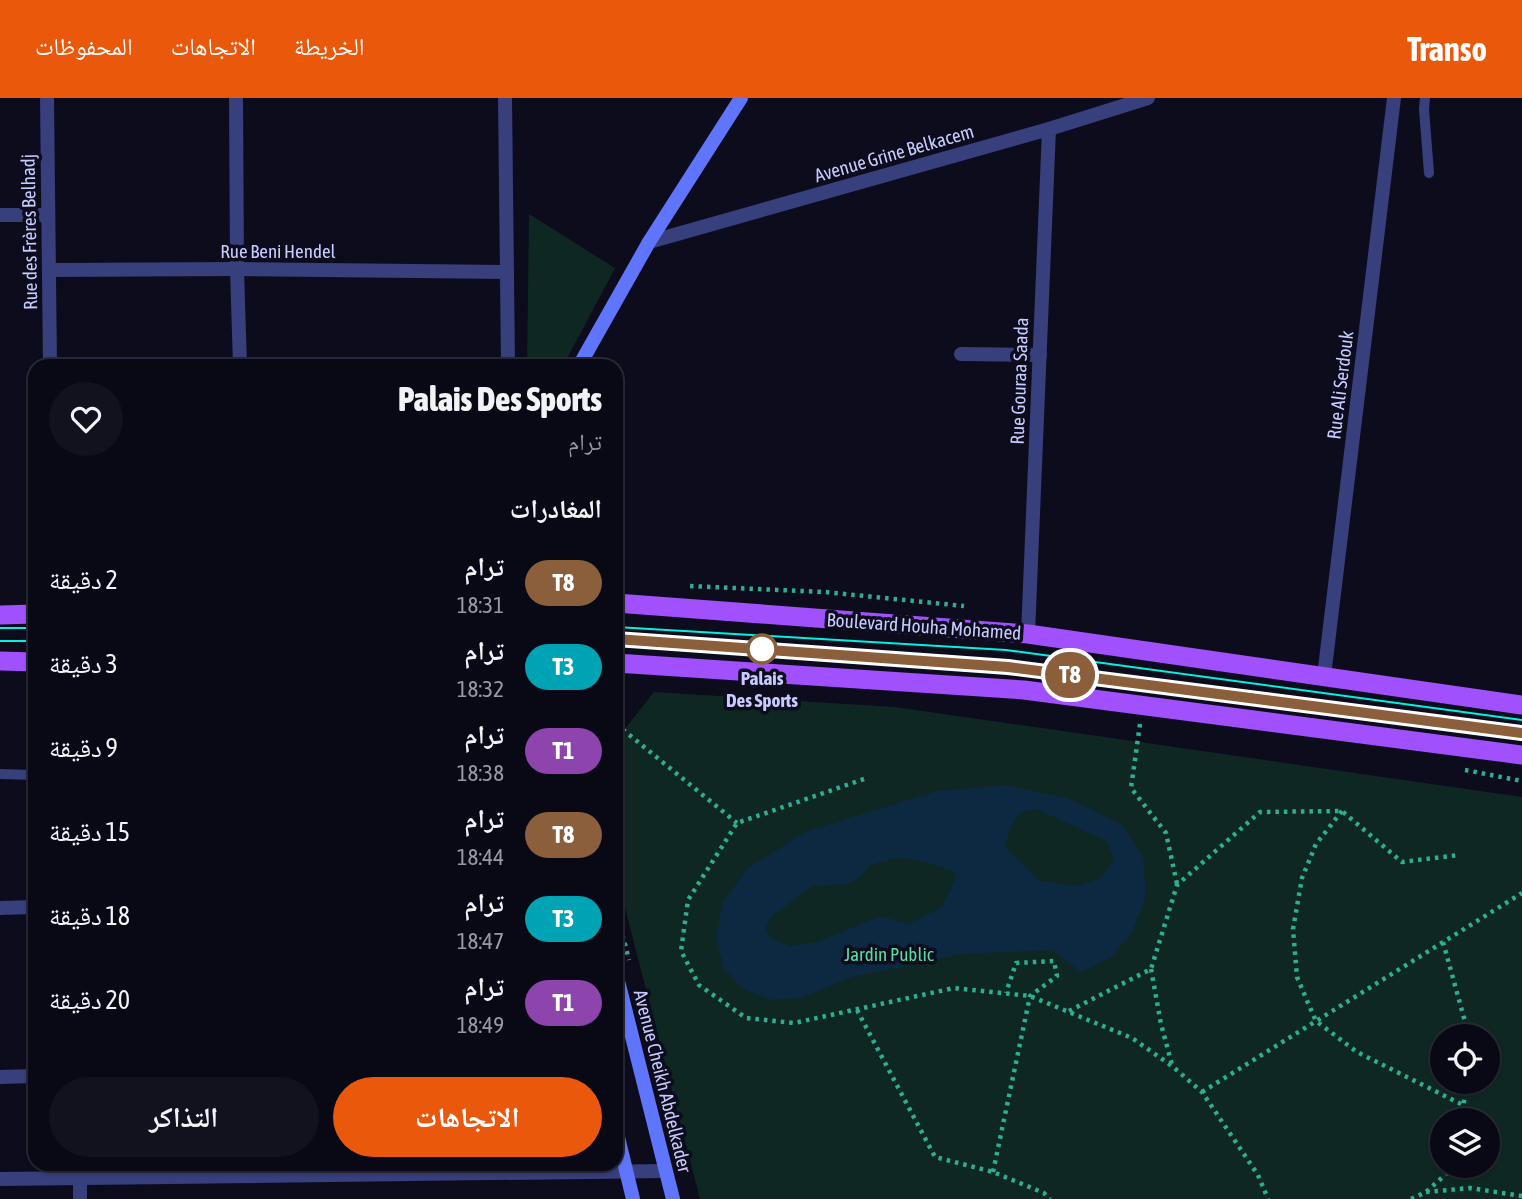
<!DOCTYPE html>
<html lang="ar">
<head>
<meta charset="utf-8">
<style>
  body { margin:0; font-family:"Asap Condensed","Noto Naskh Arabic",sans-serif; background:#12121f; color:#f1f3f6; direction:rtl; height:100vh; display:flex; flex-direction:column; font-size:26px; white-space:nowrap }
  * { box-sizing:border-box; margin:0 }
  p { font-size:23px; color:#999aa1 }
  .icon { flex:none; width:38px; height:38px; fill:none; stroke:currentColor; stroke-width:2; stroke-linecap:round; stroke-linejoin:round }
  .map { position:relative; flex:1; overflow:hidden; direction:ltr }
  .details { position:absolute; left:28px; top:261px; width:595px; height:812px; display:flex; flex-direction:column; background:#090916; border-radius:21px; box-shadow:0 2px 5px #0004,0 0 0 2px #292a35; direction:rtl }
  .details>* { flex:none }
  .badge { padding:0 14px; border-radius:23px; font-size:24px; line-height:46px }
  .tools { position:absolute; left:1430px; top:926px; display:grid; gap:14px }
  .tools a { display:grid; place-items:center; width:70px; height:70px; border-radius:50%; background:#090916; box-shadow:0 2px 5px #0004,0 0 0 2px #292a35; font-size:35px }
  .map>.badge { position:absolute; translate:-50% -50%; box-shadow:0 0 0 4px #fff }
  h2 { padding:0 21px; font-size:26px; line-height:63px }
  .round { display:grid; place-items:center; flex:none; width:74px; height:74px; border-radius:37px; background:#12121f }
  .summary { display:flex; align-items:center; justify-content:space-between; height:119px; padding:0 21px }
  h1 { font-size:33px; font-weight:800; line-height:52px }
  .action { display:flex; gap:14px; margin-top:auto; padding:14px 21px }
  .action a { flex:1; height:80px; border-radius:42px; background:#ea580c; color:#fff; font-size:28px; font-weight:800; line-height:80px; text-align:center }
  .action a+a { background:#12121f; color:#f1f3f6 }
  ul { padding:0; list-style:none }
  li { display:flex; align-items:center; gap:21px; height:84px; padding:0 21px }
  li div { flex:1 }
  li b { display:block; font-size:26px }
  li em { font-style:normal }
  li .badge { min-width:77px; font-weight:700; text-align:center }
  header { display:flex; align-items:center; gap:42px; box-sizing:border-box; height:98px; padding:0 35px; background:#ea580c; color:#fff }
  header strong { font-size:33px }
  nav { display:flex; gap:38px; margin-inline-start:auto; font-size:24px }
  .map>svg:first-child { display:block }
  .green { fill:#0f2722; fill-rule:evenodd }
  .water { fill:#0c2941; fill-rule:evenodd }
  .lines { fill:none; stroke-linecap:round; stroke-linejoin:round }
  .path { stroke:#2dae91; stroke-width:4.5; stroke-dasharray:3.5 5; stroke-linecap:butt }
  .service { stroke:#373f7c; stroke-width:10 }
  .minor { stroke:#373f7c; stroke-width:14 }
  .tertiary { stroke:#373f7c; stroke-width:14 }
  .secondary { stroke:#6075fe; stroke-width:14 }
  .primary { stroke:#a150fe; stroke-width:19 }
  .tram { stroke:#01f2e3; stroke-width:2 }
  .line-casing { stroke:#fff; stroke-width:16 }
  .line { stroke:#8b5e3c; stroke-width:10 }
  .stop-dot { fill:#fff; stroke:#8b5e3c; stroke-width:3.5 }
  .labels { text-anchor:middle; stroke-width:7; stroke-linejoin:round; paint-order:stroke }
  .street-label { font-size:19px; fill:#c8cbff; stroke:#0c0c1d }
  .stop-label { font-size:19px; font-weight:bold; fill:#c8cbff; stroke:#0c0c1d }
  .park-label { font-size:19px; fill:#56dea5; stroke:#0c0c1d }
</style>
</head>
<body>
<header>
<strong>Transo</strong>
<nav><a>الخريطة</a><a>الاتجاهات</a><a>المحفوظات</a></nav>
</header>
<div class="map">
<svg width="1522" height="1101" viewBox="0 0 1522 1101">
  <rect width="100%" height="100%" fill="#0c0c1d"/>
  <g class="green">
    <polygon points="529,116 615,170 563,268 527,268"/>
    <path d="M654 594 895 609 1522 699V1101H700L616 775V642ZM1442 938H1488V984H1442ZM1442 1022H1488V1068H1442Z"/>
  </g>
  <path class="water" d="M1007 687 1067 700 1123 727 1143 759 1146 797 1132 835 1111 859 1081 874 1053 852 962 856 852 879 803 899 772 902 743 891 724 871 716 839 723 804 748 770 805 734 937 693ZM1036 711 1107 743 1114 763 1101 780 1078 788 1040 783 1005 749 1011 728 1020 715ZM896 760 921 763 956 774 954 784 942 809 908 826 881 818 817 844 791 848 771 841 765 830 772 818 812 788 846 786 859 780 870 767Z"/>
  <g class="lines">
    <g class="path">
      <polyline points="690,488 825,494 964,508"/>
      <polyline points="616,626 737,725"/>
      <polyline points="1140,626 1131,690 1166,735 1177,786"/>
      <polyline points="1465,672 1522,683"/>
      <polyline points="864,681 737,725 688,802 681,853 699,887 746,920 794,925 954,890 1030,898 1132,940 1172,968 1202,994 1258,1077 1268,1101"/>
      <polyline points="1342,713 1316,746 1302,780 1293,831 1297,879 1308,905 1316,923 1357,954 1463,1007"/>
      <polyline points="616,812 629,862"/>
      <polyline points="1443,844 1469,938"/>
      <polyline points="1151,871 1161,926 1172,967"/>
      <polyline points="857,912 935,1059 993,1074 1044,1095 1050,1101"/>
      <polyline points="1069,913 1151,871 1177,787 1260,714 1342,713 1402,764 1459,757"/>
      <polyline points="1202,994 1522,795"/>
      <polyline points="1461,1022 1467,984"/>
      <polyline points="993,1074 1030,898 1057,878 1054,863 1016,865 1006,895"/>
      <polyline points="1426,1094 1470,1090 1522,1098"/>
      <polyline points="1411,1101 1426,1094 1455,1068"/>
    </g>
    <g class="service">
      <polyline points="1425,0 1424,11 1429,75"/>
      <polyline points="0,676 35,677"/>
    </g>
    <g class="minor">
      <polyline points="47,0 50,268"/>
      <polyline points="236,0 237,171 240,268"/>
      <polyline points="505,0 508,268"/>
      <polyline points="0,117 47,117"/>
      <polyline points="49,172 237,171 507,174"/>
      <polyline points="961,256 1040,257"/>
      <polyline points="1028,536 1049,31"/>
      <polyline points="1324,578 1394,0"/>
      <polyline points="0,810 35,809"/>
      <polyline points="0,979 35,978"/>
      <polyline points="80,1080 80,1101"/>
      <polyline points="0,1081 665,1073"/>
    </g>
    <polyline class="tertiary" points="649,144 1049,31 1148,0"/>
    <g class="secondary">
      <polyline points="579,268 649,144 741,0"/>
      <polyline points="616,875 673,1101"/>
      <polyline points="616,1031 633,1101"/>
    </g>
    <g class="primary">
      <polyline points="616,505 1028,536 1522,607"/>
      <polyline points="0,517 35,516"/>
      <polyline points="0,563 35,564"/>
      <polyline points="616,565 1024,592 1522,657"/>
    </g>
    <g class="tram">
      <polyline points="616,529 1006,552 1522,622"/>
      <polyline points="0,530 35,530"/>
      <polyline points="616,541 1008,569 1522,635"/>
      <polyline points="0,543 35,543"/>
    </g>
  </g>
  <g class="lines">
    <defs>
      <polyline id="line" points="616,541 1008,569 1522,635"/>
    </defs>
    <use href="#line" class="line-casing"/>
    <use href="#line" class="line"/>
  </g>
  <circle class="stop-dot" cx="762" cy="551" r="14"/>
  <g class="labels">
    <g class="street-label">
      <text transform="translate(894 55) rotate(-16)" y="7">Avenue Grine Belkacem</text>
      <text transform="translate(29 134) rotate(-91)" y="7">Rue des Frères Belhadj</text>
      <text x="278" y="160">Rue Beni Hendel</text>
      <text transform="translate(1019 283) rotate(-88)" y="7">Rue Gouraa Saada</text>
      <text transform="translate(1340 287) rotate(-83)" y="7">Rue Ali Serdouk</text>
      <text transform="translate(924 528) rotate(4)" y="7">Boulevard Houha Mohamed</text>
      <text transform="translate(663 983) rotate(76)" y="7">Avenue Cheikh Abdelkader</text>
    </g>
    <g class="stop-label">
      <text x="762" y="587">Palais<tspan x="762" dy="22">Des Sports</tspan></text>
    </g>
    <g class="park-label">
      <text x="889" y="863">Jardin Public</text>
    </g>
  </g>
</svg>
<div class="tools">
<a><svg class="icon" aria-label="locate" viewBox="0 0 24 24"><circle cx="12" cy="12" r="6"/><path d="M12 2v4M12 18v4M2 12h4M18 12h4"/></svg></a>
<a><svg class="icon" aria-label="layers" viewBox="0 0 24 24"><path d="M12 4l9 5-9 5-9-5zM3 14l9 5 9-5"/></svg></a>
</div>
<b class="badge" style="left:1070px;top:577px;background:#8b5e3c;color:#fff">T8</b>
<section class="details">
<div class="summary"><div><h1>Palais Des Sports</h1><p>ترام</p></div><a class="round"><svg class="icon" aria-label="heart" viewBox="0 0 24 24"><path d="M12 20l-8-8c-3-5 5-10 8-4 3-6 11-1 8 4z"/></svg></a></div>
<h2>المغادرات</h2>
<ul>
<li><span class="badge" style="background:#8b5e3c;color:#fff">T8</span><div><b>ترام</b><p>18:31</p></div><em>2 دقيقة</em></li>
<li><span class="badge" style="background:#00a3b4;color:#fff">T3</span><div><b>ترام</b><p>18:32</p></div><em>3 دقيقة</em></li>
<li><span class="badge" style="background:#8e44ad;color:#fff">T1</span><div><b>ترام</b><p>18:38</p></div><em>9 دقيقة</em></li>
<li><span class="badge" style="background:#8b5e3c;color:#fff">T8</span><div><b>ترام</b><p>18:44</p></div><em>15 دقيقة</em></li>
<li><span class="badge" style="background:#00a3b4;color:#fff">T3</span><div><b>ترام</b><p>18:47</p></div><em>18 دقيقة</em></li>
<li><span class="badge" style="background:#8e44ad;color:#fff">T1</span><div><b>ترام</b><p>18:49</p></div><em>20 دقيقة</em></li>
</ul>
<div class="action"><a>الاتجاهات</a><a>التذاكر</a></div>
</section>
</div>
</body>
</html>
